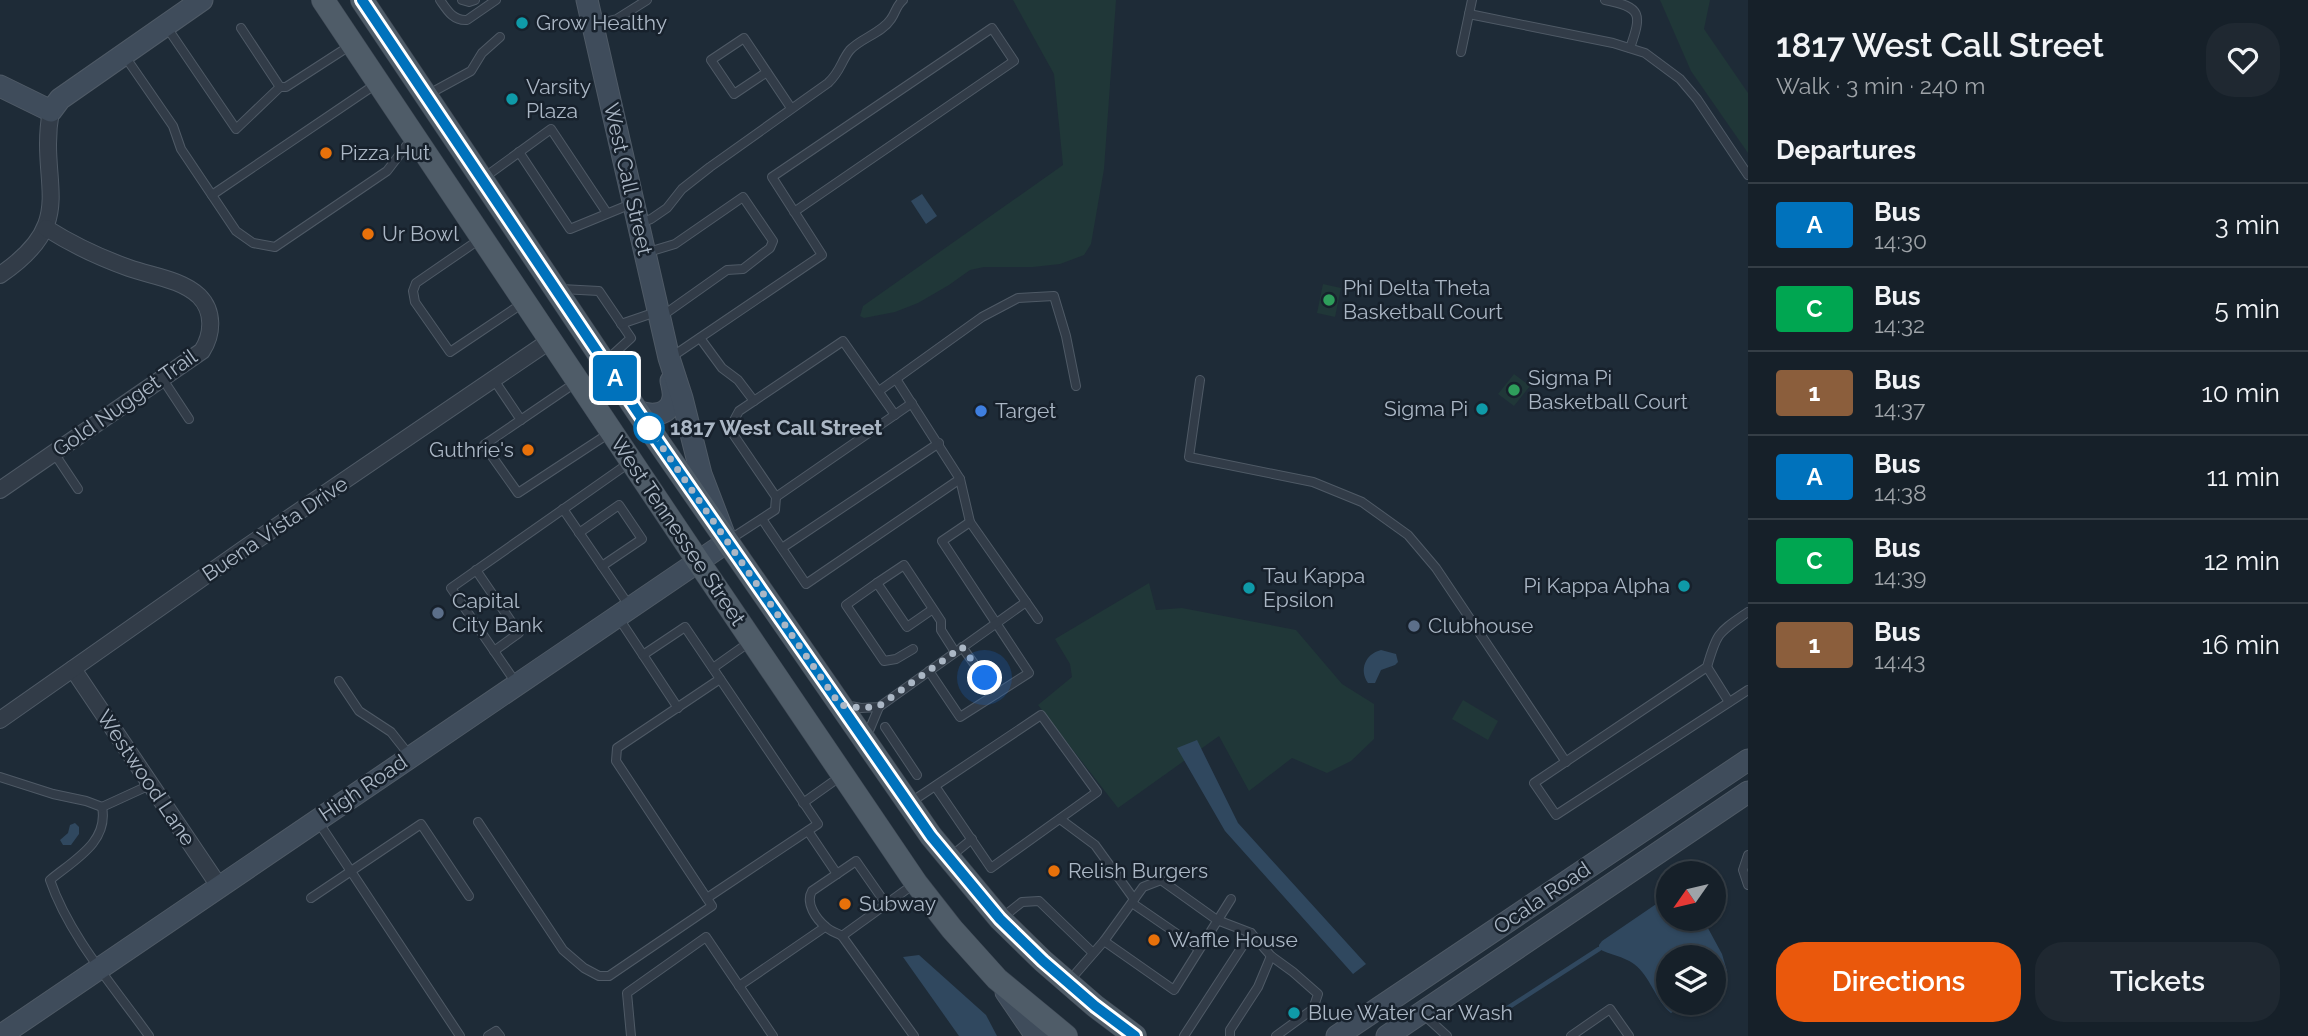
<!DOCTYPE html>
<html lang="en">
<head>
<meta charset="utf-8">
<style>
  body { margin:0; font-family:Raleway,sans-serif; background:#1f2831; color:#f1f3f6; height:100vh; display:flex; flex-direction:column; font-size:26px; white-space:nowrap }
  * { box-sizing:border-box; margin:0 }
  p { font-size:23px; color:#9ea3a8 }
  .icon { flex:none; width:38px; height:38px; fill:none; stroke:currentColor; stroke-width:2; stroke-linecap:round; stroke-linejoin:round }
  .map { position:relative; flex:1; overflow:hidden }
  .drawer { display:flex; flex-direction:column; background:#162029; width:560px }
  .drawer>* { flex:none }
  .badge { padding:0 14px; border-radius:5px; font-size:24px; line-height:46px }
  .needle { width:46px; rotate:236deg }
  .buttons { position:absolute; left:1656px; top:861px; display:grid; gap:14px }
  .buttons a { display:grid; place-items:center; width:70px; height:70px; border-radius:50%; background:#162029; box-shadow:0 2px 5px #0004,0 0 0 2px #353e46; font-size:35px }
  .you { position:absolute; width:35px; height:35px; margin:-18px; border:5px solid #fff; border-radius:50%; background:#1a73e8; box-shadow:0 0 0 10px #1a73e833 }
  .map>.badge { position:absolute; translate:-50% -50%; box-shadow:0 0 0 4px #fff }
  h2 { padding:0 28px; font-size:26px; line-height:63px }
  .round { display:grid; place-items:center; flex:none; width:74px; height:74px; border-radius:28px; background:#1f2831 }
  .head { display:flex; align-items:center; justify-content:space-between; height:119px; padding:0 28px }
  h1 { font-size:33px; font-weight:600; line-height:52px }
  .button { display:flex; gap:14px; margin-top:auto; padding:14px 28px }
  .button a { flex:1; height:80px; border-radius:28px; background:#ea580c; color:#fff; font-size:28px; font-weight:600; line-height:80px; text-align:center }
  .button a+a { background:#1f2831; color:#f1f3f6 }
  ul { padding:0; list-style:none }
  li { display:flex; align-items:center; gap:21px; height:84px; padding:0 28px; border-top:2px solid #353e46 }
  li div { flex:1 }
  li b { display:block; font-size:26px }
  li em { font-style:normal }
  li .badge { min-width:77px; font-weight:700; text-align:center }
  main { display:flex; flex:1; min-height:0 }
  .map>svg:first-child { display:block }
  .green { fill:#203738 }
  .water { fill:#30485f }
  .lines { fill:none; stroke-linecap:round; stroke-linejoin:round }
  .stream { stroke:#30485f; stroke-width:4.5 }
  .lane-casing { stroke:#4f5a66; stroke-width:10 }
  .street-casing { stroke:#4f5a66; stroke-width:18 }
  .secondary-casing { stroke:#4f5a66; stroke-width:23 }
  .primary-casing { stroke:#3b4551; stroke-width:24 }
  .lane { stroke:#323c48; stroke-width:8 }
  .street { stroke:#323c48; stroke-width:16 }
  .secondary { stroke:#3f4c5b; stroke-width:21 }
  .primary { stroke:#4f5c68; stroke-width:23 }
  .line-casing { stroke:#fff; stroke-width:16 }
  .line { stroke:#0072bc; stroke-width:10 }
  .walk { stroke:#abb7c5; stroke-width:7; stroke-dasharray:0 12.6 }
  .culture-dot { fill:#0f9aa8; stroke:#17212c; stroke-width:2.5 }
  .food-dot { fill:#e8710a; stroke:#17212c; stroke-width:2.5 }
  .leisure-dot { fill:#2e9e5b; stroke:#17212c; stroke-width:2.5 }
  .shop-dot { fill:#3f7fe0; stroke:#17212c; stroke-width:2.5 }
  .stop-dot { fill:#fff; stroke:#0072bc; stroke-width:3.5 }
  .service-dot { fill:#5c6f8a; stroke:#17212c; stroke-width:2.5 }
  .labels { text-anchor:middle; stroke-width:5; stroke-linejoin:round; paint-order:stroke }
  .poi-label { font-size:21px; fill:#abb7c5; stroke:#17212c; text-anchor:start }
  .street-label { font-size:21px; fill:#abb7c5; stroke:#17212c }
  .stop-label { font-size:21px; font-weight:bold; fill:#abb7c5; stroke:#17212c; text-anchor:start }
</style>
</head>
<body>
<main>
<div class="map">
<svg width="1748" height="1036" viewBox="0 0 1748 1036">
  <rect width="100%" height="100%" fill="#1e2b37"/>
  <g class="green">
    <polygon points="1013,0 1116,0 1104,169 1091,244 1084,255 1060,264 1033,267 984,267 970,270 949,285 918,303 895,312 864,318 860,316 863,306 1063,165 1054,74"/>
    <polygon points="1660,0 1710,0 1704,29 1748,93 1748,153 1691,71"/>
    <polygon points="1323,284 1341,288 1335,317 1317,313"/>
    <polygon points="1514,374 1530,386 1514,406 1498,394"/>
    <polygon points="1149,583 1156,610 1182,608 1296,630 1342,684 1374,704 1374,739 1351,761 1327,773 1292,758 1249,791 1219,736 1118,808 1038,705 1072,677 1070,664 1055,639"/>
    <polygon points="1463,700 1498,721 1488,740 1452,719"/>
  </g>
  <g class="water">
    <polygon points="922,194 937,216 926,224 911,201"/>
    <path d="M1381 650 1396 654 1398 662 1395 665 1381 670 1375 683H1368C1359 670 1365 654 1381 650Z"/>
    <polygon points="1197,740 1238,823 1366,964 1353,974 1225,831 1177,748"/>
    <polygon points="75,823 79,827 79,834 71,845 63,845 60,840 68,833 70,825"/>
    <path d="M1668 896V919H1703L1722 954 1727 971 1713 984V957H1668V1003H1688L1671 1013C1655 1000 1651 977 1634 964 1623 956 1610 955 1599 949V945L1602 941Z"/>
    <polygon points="919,955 986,1015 997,1036 959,1036 903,957"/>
  </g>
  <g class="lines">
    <polyline class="stream" points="1492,1018 1599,949"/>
    <defs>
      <g id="lane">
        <path d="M440 0C447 10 453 21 467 20L496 0"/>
        <polyline points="462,0 469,2 475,0"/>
        <path d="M1605 0C1642 7 1642 14 1630 48"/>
        <polyline points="1469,14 1613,43 1645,53 1680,79 1697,99 1748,175"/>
        <polyline points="593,25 617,19 647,0"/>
        <polyline points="166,26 236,129 280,87 286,87 351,45"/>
        <polyline points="241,28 280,87"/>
        <polyline points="1461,52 1472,0"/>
        <polyline points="124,55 173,126 181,149 236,231 253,243 275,247 387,171 413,137"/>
        <polyline points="767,72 734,94 711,60 744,38 791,108"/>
        <polyline points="427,95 471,71 482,53 500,37"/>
        <polyline points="519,152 570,229 631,204"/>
        <polyline points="485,177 551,129 607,213"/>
        <polyline points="212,195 376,84"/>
        <path d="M640 223 651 219 667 208 682 189 710 167 828 83C841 71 841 61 850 50 861 38 882 33 891 19 896 12 896 6 903 0"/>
        <polyline points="480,239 416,283 413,291 415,302 450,352 523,303"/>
        <polyline points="645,253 675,244 743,197 773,241 770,248 743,269 727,270 662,316"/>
        <polyline points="561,289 599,291 631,338 607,360"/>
        <polyline points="621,324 656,312"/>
        <polyline points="700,338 722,368 738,380 754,401"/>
        <polyline points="670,358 822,255 772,177 992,28 1014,61 794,212"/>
        <polyline points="162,378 189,419"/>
        <polyline points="896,379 960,479 970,522 1038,619"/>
        <polyline points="494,380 521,420"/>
        <polyline points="1200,380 1189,457 1313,482 1362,502 1408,535 1436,568 1566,762"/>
        <polyline points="575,383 484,445 518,493 611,432"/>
        <polyline points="879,391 982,317 1018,298 1054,296 1066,336 1076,386"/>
        <polyline points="54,453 78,489"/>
        <polyline points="776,497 912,403"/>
        <polyline points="563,509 630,607"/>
        <polyline points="762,519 806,584 960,479"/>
        <polyline points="579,533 619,505 642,539 602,566"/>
        <polyline points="729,540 775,510 776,497 733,434 732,424 739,411 843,341 895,415"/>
        <polyline points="782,548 939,443"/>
        <polyline points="476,570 519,633 494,651"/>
        <polyline points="877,583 846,605 884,661 896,659 913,649"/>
        <polyline points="933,609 907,627 877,583 904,565 941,621 941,630 955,652"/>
        <path d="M1748 612C1718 633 1717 632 1707 667L1534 783 1556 815 1748 690"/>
        <polyline points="618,617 678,708"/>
        <polyline points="962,647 996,694"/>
        <polyline points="643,655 685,627 818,824 707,898"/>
        <polyline points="1707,667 1729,702"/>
        <polyline points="713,668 751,641"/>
        <polyline points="929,671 960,717 1029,673 942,541 970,522"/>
        <polyline points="339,681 359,711 391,732 410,756"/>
        <polyline points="516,683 451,588 629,463"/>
        <polyline points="845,705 861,708 879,707 1026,602"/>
        <polyline points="885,727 917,775"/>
        <polyline points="866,738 879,707"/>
        <path d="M0 777 53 794 86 801 102 807C109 842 74 860 50 880 69 936 115 988 149 1036"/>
        <polyline points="911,802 1041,715 1097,792 991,868 935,786"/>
        <polyline points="803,803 841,776"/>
        <polyline points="102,807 150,785"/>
        <polyline points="1060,819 1095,845 1134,899"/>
        <polyline points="478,822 563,950 584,968 599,976 609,976 712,906 616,761 617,748 720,679"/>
        <polyline points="319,823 460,1036"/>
        <polyline points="808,831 837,874"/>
        <polyline points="1748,855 1743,870 1748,885"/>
        <polyline points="950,857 972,839"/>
        <polyline points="311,898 421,824 469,896"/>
        <polyline points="1132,903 1199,949"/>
        <path d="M886 904 856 861 812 891C805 903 816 919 826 927 830 931 837 933 842 936L914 1036"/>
        <polyline points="1003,917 1022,902 1039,901 1093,953"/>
        <polyline points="842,936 914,884"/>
        <polyline points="1104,941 1174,990 1231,899"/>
        <polyline points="1070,980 1104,941 1143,887 1161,880 1217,920 1251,933 1271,956 1293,972 1318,994 1313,1009 1276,1036"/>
        <polyline points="739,986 825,927"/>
        <polyline points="1423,1014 1447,1036"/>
        <polyline points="488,1036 496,1031 500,1036"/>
        <polyline points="631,1036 627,993 706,937 773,1036"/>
        <polyline points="1184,1036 1251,933"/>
        <polyline points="1230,1036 1230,1030 1258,987 1271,956"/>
        <polyline points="1571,1036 1610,1009 1629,1036"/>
      </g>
      <g id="street">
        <path d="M0 275C81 220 37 185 51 111"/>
        <path d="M0 490 202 351C213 334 214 311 199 296 181 279 151 276 129 268 98 257 73 245 46 228"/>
        <polyline points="73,669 219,886"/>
        <polyline points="0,720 245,548 551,340"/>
      </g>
      <g id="secondary">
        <polyline points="0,86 51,111 60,99 202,0"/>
        <path d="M637 411C650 416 670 417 673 398 674 393 672 386 671 381"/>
        <polyline points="1006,992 1036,1036"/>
        <polyline points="0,1036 727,542 701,474 682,398 669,358 587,0"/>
        <polyline points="1337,1036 1748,760"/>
        <polyline points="1387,1036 1748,792"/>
      </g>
      <g id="primary">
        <polyline points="323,0 698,561 916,883 952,929 997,979 1066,1036"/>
        <polyline points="362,0 637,411 931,836 1000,919 1043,961 1095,1006 1135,1036"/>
      </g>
    </defs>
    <use href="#lane" class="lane-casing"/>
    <use href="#street" class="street-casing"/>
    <use href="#secondary" class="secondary-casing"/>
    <use href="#primary" class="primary-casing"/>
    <use href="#lane" class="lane"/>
    <use href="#street" class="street"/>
    <use href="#secondary" class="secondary"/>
    <use href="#primary" class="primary"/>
  </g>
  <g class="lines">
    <defs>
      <polyline id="line" points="362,0 637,411 931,836 1000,919 1043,961 1095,1006 1135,1036"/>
    </defs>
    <use href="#line" class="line-casing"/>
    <use href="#line" class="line"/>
    <polyline class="walk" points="649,428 840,705 861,708 879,706 962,647 985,678"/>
  </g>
  <g class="culture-dot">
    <circle cx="522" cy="23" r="7"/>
    <circle cx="512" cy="99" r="7"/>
    <circle cx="1482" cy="409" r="7"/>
    <circle cx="1684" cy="586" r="7"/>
    <circle cx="1249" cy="588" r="7"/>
    <circle cx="1294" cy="1013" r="7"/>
  </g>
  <g class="food-dot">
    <circle cx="326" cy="153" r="7"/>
    <circle cx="368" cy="234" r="7"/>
    <circle cx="528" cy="450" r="7"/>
    <circle cx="1054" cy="871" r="7"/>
    <circle cx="845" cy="904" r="7"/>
    <circle cx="1154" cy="940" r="7"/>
  </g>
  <g class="leisure-dot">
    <circle cx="1329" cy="300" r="7"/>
    <circle cx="1514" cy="390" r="7"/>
  </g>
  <circle class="shop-dot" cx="981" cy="411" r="7"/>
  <circle class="stop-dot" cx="649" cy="428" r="14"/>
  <g class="service-dot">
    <circle cx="438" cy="613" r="7"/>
    <circle cx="1414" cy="626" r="7"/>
  </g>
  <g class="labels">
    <g class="poi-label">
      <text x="536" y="30">Grow Healthy</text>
      <text x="526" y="94">Varsity<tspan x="526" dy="24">Plaza</tspan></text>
      <text x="340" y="160">Pizza Hut</text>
      <text x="382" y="241">Ur Bowl</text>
      <text x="1343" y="295">Phi Delta Theta<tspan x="1343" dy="24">Basketball Court</tspan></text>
      <text x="1528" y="385">Sigma Pi<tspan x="1528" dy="24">Basketball Court</tspan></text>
      <text x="1468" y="416" text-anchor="end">Sigma Pi</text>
      <text x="995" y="418">Target</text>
      <text x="514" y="457" text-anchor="end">Guthrie's</text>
      <text x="1263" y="583">Tau Kappa<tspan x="1263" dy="24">Epsilon</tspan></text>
      <text x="1670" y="593" text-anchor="end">Pi Kappa Alpha</text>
      <text x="452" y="608">Capital<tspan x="452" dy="24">City Bank</tspan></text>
      <text x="1428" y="633">Clubhouse</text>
      <text x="1068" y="878">Relish Burgers</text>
      <text x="859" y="911">Subway</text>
      <text x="1168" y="947">Waffle House</text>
      <text x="1308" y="1020">Blue Water Car Wash</text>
    </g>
    <g class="street-label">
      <text transform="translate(628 179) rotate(77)" y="7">West Call Street</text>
      <text transform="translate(125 403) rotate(-35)" y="7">Gold Nugget Trail</text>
      <text transform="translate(275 529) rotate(-34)" y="7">Buena Vista Drive</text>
      <text transform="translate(678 531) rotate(56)" y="7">West Tennessee Street</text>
      <text transform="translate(146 778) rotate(56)" y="7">Westwood Lane</text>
      <text transform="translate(363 788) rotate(-34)" y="7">High Road</text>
      <text transform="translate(1542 898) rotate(-34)" y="7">Ocala Road</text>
    </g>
    <g class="stop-label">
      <text x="670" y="435">1817 West Call Street</text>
    </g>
  </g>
</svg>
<div class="buttons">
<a><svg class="needle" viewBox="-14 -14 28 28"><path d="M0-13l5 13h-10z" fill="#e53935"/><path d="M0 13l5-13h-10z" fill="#9ea3a8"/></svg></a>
<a><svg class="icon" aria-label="layers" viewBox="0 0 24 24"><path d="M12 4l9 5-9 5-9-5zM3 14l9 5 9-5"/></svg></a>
</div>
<div class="you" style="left:985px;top:678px"></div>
<b class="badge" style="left:615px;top:378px;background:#0072bc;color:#fff">A</b>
</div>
<section class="drawer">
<div class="head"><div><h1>1817 West Call Street</h1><p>Walk · 3 min · 240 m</p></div><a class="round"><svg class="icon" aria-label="heart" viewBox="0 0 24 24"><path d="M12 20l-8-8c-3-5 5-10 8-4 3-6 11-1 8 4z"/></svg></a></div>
<h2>Departures</h2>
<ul>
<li><span class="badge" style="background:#0072bc;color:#fff">A</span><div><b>Bus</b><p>14:30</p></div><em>3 min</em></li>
<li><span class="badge" style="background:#00a651;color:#fff">C</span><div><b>Bus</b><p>14:32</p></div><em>5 min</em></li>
<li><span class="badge" style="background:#8b5e3c;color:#fff">1</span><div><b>Bus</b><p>14:37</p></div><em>10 min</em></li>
<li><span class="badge" style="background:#0072bc;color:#fff">A</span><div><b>Bus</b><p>14:38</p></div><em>11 min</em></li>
<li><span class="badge" style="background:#00a651;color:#fff">C</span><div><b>Bus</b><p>14:39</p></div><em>12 min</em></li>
<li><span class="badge" style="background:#8b5e3c;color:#fff">1</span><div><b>Bus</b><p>14:43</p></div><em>16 min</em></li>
</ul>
<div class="button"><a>Directions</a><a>Tickets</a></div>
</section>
</main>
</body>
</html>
